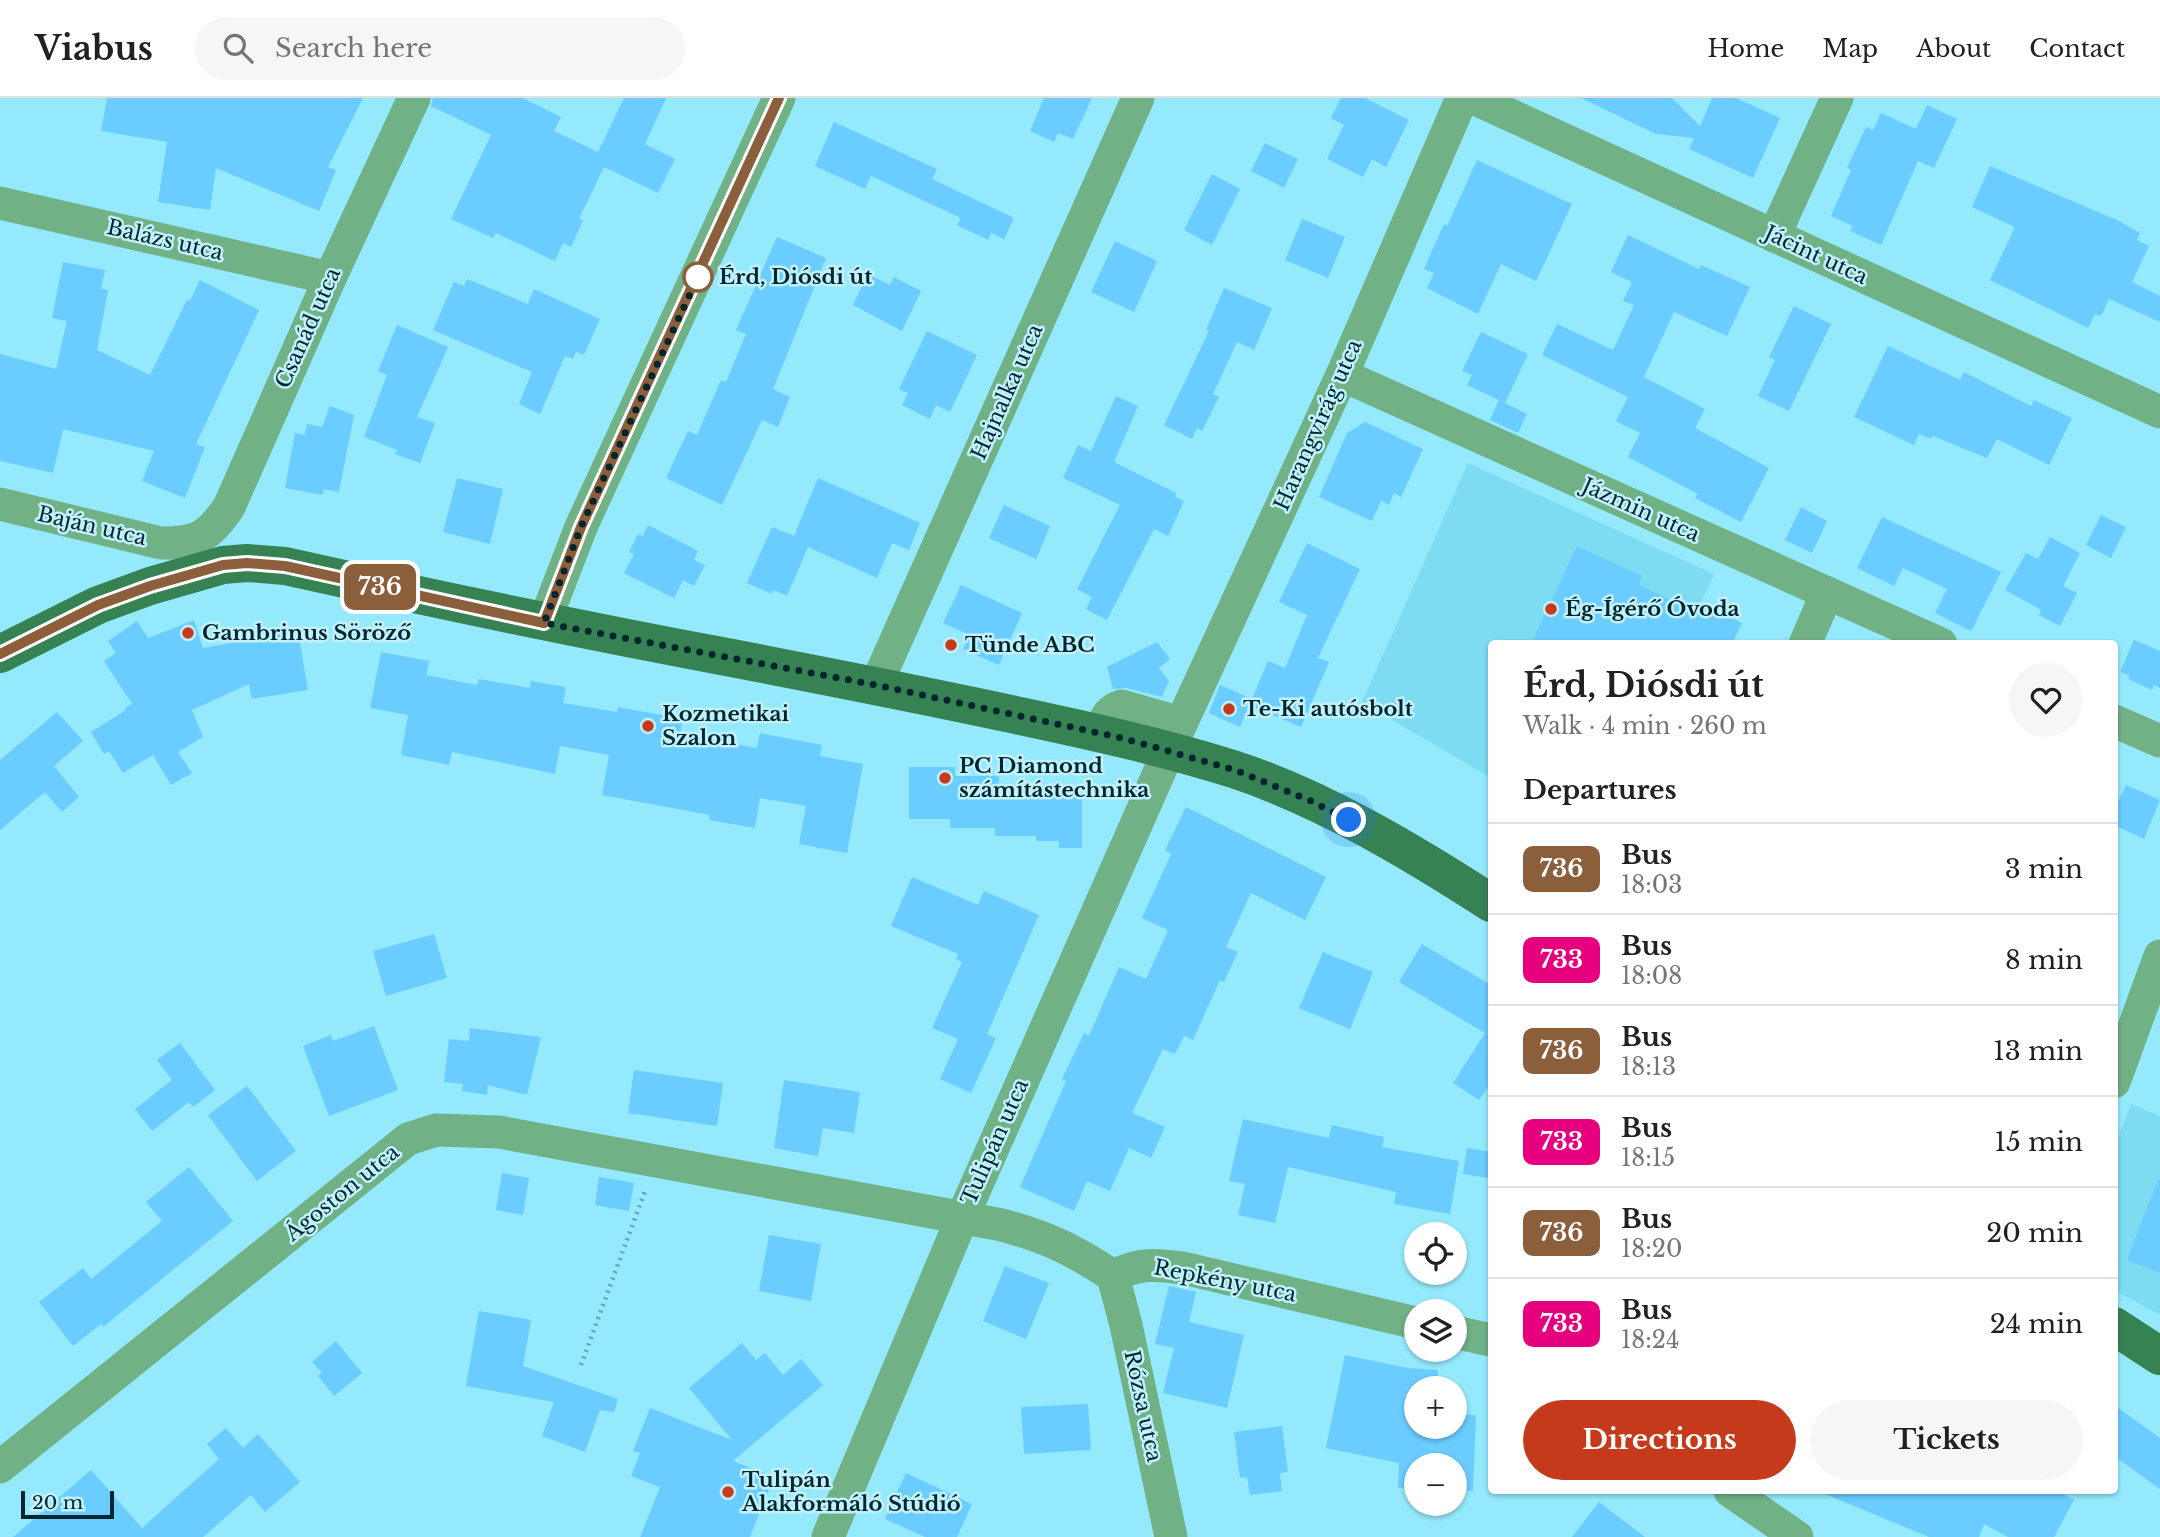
<!DOCTYPE html>
<html lang="en">
<head>
<meta charset="utf-8">
<style>
  body { margin:0; font-family:"Libre Baskerville",serif; background:#f6f6f6; color:#202124; height:100vh; display:flex; flex-direction:column; font-size:26px; white-space:nowrap }
  * { box-sizing:border-box; margin:0 }
  p { font-size:23px; color:#757577 }
  .icon { flex:none; width:38px; height:38px; fill:none; stroke:currentColor; stroke-width:2; stroke-linecap:round; stroke-linejoin:round }
  .map { position:relative; flex:1; overflow:hidden }
  .sheet { position:absolute; left:1488px; top:542px; width:630px; height:854px; display:flex; flex-direction:column; background:#fff; border-radius:7px; box-shadow:0 2px 5px #0004 }
  .sheet>* { flex:none }
  .badge { padding:0 14px; border-radius:10px; font-size:24px; line-height:46px }
  .fabs { position:absolute; left:1404px; top:1124px; display:grid; gap:14px }
  .fabs a { display:grid; place-items:center; width:63px; height:63px; border-radius:50%; background:#fff; box-shadow:0 2px 5px #0004; font-size:35px }
  .scale { position:absolute; left:21px; bottom:18px; width:93px; box-sizing:border-box; padding-left:7px; border:4px solid #00262d; border-top:0; font-size:19px; line-height:24px; white-space:nowrap; color:#00262d; -webkit-text-stroke:5px #c1f1fc; paint-order:stroke }
  .you { position:absolute; width:35px; height:35px; margin:-18px; border:5px solid #fff; border-radius:50%; background:#1a73e8; box-shadow:0 0 0 10px #1a73e833 }
  .map>.badge { position:absolute; translate:-50% -50%; box-shadow:0 0 0 4px #fff }
  h2 { padding:0 35px; font-size:26px; line-height:63px }
  .round { display:grid; place-items:center; flex:none; width:74px; height:74px; border-radius:37px; background:#f6f6f6 }
  .overview { display:flex; align-items:center; justify-content:space-between; height:119px; padding:0 35px }
  h1 { font-size:33px; font-weight:700; line-height:52px }
  .action { display:flex; gap:14px; margin-top:auto; padding:14px 35px }
  .action a { flex:1; height:80px; border-radius:42px; background:#c53a1b; color:#fff; font-size:28px; font-weight:700; line-height:80px; text-align:center }
  .action a+a { background:#f6f6f6; color:#202124 }
  ul { padding:0; list-style:none }
  li { display:flex; align-items:center; gap:21px; height:91px; padding:0 35px; border-top:2px solid #e0e0e0 }
  li div { flex:1 }
  li b { display:block; font-size:26px }
  li em { font-style:normal }
  li .badge { min-width:77px; font-weight:700; text-align:center }
  header { display:flex; align-items:center; gap:42px; box-sizing:border-box; height:98px; padding:0 35px; background:#fff; border-bottom:2px solid #e0e0e0 }
  header strong { font-size:33px }
  nav { display:flex; gap:38px; margin-inline-start:auto; font-size:24px }
  .search { width:490px; height:63px; background:#f6f6f6; display:flex; align-items:center; gap:18px; box-sizing:border-box; padding:0 24px; border-radius:38px; color:#757577; font-size:26px }
  .map>svg:first-child { display:block }
  .built { fill:#7ddcf2 }
  .building { fill:#6bccff }
  .lines { fill:none; stroke-linecap:round; stroke-linejoin:round }
  .path { stroke:#60a3b3; stroke-width:4.5; stroke-dasharray:2 5; stroke-linecap:butt }
  .minor { stroke:#71b186; stroke-width:33 }
  .major { stroke:#368253; stroke-width:38 }
  .line-casing { stroke:#fff; stroke-width:16 }
  .line { stroke:#8b5e3c; stroke-width:10 }
  .walk { stroke:#00262d; stroke-width:7; stroke-dasharray:0 12.6 }
  .stop-dot { fill:#fff; stroke:#8b5e3c; stroke-width:3.5 }
  .poi-dot { fill:#c53a1b; stroke:#c1f1fc; stroke-width:2.5 }
  .labels { text-anchor:middle; stroke-width:5; stroke-linejoin:round; paint-order:stroke }
  .street-label { font-size:21px; fill:#00262d; stroke:#c1f1fc }
  .stop-label { font-size:21px; font-weight:bold; fill:#00262d; stroke:#c1f1fc; text-anchor:start }
  .poi-label { font-size:21px; font-weight:bold; fill:#00262d; stroke:#c1f1fc; text-anchor:start }
</style>
</head>
<body>
<header>
<strong>Viabus</strong>
<div class="search"><svg class="icon" aria-label="search" viewBox="0 0 24 24"><circle cx="10" cy="10" r="6"/><path d="M15 15l6 6"/></svg>Search here</div>
<nav><a>Home</a><a>Map</a><a>About</a><a>Contact</a></nav>
</header>
<div class="map">
<svg width="2160" height="1439" viewBox="0 0 2160 1439">
  <rect width="100%" height="100%" fill="#95e9fd"/>
  <g class="built">
    <polygon points="1468,365 1714,476 1682,546 1491,546 1491,680 1362,604"/>
    <polygon points="2131,1006 2160,1018 2160,1217 2114,1192 2114,1050"/>
  </g>
  <g class="building">
    <polygon points="107,0 363,0 328,69 336,72 319,113 216,70 210,112 158,104 167,44 101,33"/>
    <polygon points="433,0 523,0 561,19 554,33 598,54 624,0 666,0 645,46 675,61 658,95 604,69 579,121 583,122 571,149 563,145 555,163 496,135 493,140 451,121 491,37 431,8"/>
    <polygon points="1044,0 1092,0 1073,41 1058,35 1054,44 1030,33"/>
    <polygon points="1341,0 1365,0 1409,22 1386,69 1372,61 1363,79 1327,61 1344,27 1331,20"/>
    <polygon points="1581,0 1672,0 1700,28 1712,0 1736,0 1780,20 1753,80 1689,51 1694,40 1656,36"/>
    <polygon points="1927,7 1957,21 1934,70 1918,63 1881,147 1850,133 1853,128 1831,118 1851,72 1847,70 1866,29 1873,32 1881,15 1916,31"/>
    <polygon points="834,24 937,71 932,81 1014,120 1004,141 991,135 988,142 957,127 961,120 871,78 865,91 815,68"/>
    <polygon points="1265,45 1298,61 1284,90 1251,73"/>
    <polygon points="1477,62 1572,106 1536,183 1501,166 1478,216 1427,190 1434,175 1424,171 1444,126 1447,128"/>
    <polygon points="1990,68 2119,123 2140,135 2137,142 2149,148 2132,184 2160,198 2160,224 2109,201 2101,218 2095,216 2088,230 1990,182 2015,129 1972,109"/>
    <polygon points="1212,76 1240,91 1212,147 1184,132"/>
    <polygon points="1302,121 1345,139 1328,180 1285,162"/>
    <polygon points="1628,137 1699,171 1701,167 1750,189 1727,238 1674,214 1644,279 1705,311 1695,330 1769,370 1741,424 1695,400 1698,396 1628,359 1640,335 1616,323 1628,299 1542,257 1557,226 1613,252 1634,207 1623,203 1632,184 1611,174"/>
    <polygon points="777,139 826,160 773,291 790,299 778,329 762,322 722,407 666,380 688,333 697,337 721,282 726,284 746,236 736,232"/>
    <polygon points="1115,143 1157,163 1134,214 1091,194"/>
    <polygon points="63,164 105,172 101,191 108,192 97,252 150,277 187,202 190,203 200,182 259,212 196,346 205,349 185,400 142,383 154,353 63,331 53,375 0,363 0,256 56,271 67,223 52,220"/>
    <polygon points="868,176 890,187 894,179 921,193 902,233 853,207"/>
    <polygon points="467,181 528,206 534,191 600,221 584,257 576,254 573,261 565,258 540,316 519,306 532,274 433,232 454,184 464,188"/>
    <polygon points="1224,190 1272,210 1254,252 1237,244 1213,296 1219,299 1202,333 1197,330 1192,341 1164,327 1209,233 1206,232"/>
    <polygon points="1794,208 1831,226 1789,313 1758,298 1775,262 1769,259"/>
    <polygon points="397,227 448,249 417,319 435,325 420,365 395,356 397,352 364,339 387,277 378,273"/>
    <polygon points="927,233 977,257 950,314 936,307 930,321 902,307 908,295 899,291"/>
    <polygon points="1481,234 1528,256 1505,305 1467,287 1472,277 1462,273"/>
    <polygon points="1888,248 1960,282 1964,274 2031,308 2034,302 2072,320 2049,367 1997,341 1987,360 1933,338 1931,341 1919,336 1914,347 1854,319"/>
    <polygon points="1116,298 1138,308 1114,364 1176,395 1175,399 1184,403 1168,438 1154,431 1107,522 1086,511 1092,499 1077,491 1120,407 1063,380 1078,347 1091,353"/>
    <polygon points="1499,302 1527,316 1518,335 1490,322"/>
    <polygon points="330,308 354,317 339,394 324,391 322,397 285,390 295,335 305,337 307,326 322,329"/>
    <polygon points="1365,324 1423,351 1401,399 1394,395 1389,407 1381,403 1372,423 1319,399 1347,335"/>
    <polygon points="457,380 503,391 490,446 443,434"/>
    <polygon points="818,380 920,425 909,452 892,445 877,480 808,449 787,498 773,492 772,496 747,485 772,429 794,438"/>
    <polygon points="1004,407 1050,428 1036,461 989,440"/>
    <polygon points="1801,409 1827,423 1812,455 1785,442"/>
    <polygon points="2101,417 2126,429 2111,460 2086,447"/>
    <polygon points="1882,419 2001,474 1971,533 1935,515 1947,491 1903,470 1894,488 1857,470"/>
    <polygon points="648,427 698,453 694,462 705,467 694,488 683,482 674,500 624,475 634,456 629,454 638,436 643,438"/>
    <polygon points="2050,439 2080,455 2063,488 2077,495 2060,528 2039,517 2041,512 2005,492 2026,455 2038,461"/>
    <polygon points="1307,445 1360,471 1318,560 1329,564 1301,629 1249,607 1240,629 1209,615 1220,587 1252,601 1268,563 1285,570 1307,517 1279,504"/>
    <polygon points="1577,448 1642,478 1639,487 1697,514 1701,505 1742,525 1732,546 1531,546"/>
    <polygon points="961,487 1022,515 999,567 963,551 970,537 943,525"/>
    <polygon points="194,522 203,550 298,533 308,592 252,601 249,586 192,612 203,639 178,654 192,675 171,687 153,657 123,675 109,653 104,656 91,634 126,612 125,610 132,606 104,563 116,555 108,543 137,523 148,540"/>
    <polygon points="2134,542 2160,553 2160,590 2154,587 2152,592 2128,581 2130,578 2120,574"/>
    <polygon points="1157,544 1170,561 1159,570 1169,583 1162,599 1127,590 1113,591 1107,569"/>
    <polygon points="381,554 429,563 426,577 477,587 479,581 530,590 531,583 566,589 563,605 617,614 618,609 683,621 680,636 757,650 760,635 822,647 820,658 863,666 847,755 799,746 806,708 760,700 755,730 709,722 710,717 602,697 609,657 560,648 555,676 452,654 449,667 401,657 408,617 370,610"/>
    <polygon points="57,614 83,643 54,668 79,699 62,714 45,694 0,732 0,662"/>
    <polygon points="909,669 955,669 955,678 999,678 999,688 1041,689 1041,698 1082,698 1082,750 1059,750 1059,743 1036,743 1036,738 995,738 995,730 950,730 950,721 909,721"/>
    <polygon points="2126,687 2160,702 2144,741 2114,727 2114,713"/>
    <polygon points="1186,709 1326,779 1305,822 1251,795 1226,849 1238,854 1224,884 1220,882 1193,942 1184,938 1175,956 1163,951 1132,1015 1165,1029 1151,1060 1129,1050 1110,1093 1087,1083 1074,1113 1020,1089 1066,983 1062,981 1084,935 1089,938 1119,869 1146,881 1168,832 1142,820 1171,756 1165,752"/>
    <polygon points="912,779 978,807 984,793 1039,817 987,936 996,940 971,995 940,981 958,941 932,930 962,864 956,861 958,856 891,828"/>
    <polygon points="434,836 447,880 386,898 373,853"/>
    <polygon points="1422,846 1491,887 1491,985 1479,1002 1453,985 1485,935 1399,884"/>
    <polygon points="1323,854 1373,874 1350,931 1299,910"/>
    <polygon points="374,928 398,992 329,1018 303,948 331,937 333,943"/>
    <polygon points="470,930 541,939 527,997 488,987 487,997 462,993 463,986 444,984 449,941 469,943"/>
    <polygon points="180,945 215,992 193,1009 189,1004 152,1033 135,1011 172,982 157,962"/>
    <polygon points="634,972 723,985 717,1028 628,1015"/>
    <polygon points="784,982 860,994 854,1035 823,1030 818,1058 774,1050"/>
    <polygon points="247,988 296,1053 257,1083 208,1017"/>
    <polygon points="1243,1021 1329,1040 1332,1027 1384,1039 1382,1049 1459,1063 1450,1116 1394,1106 1396,1094 1288,1069 1275,1125 1238,1117 1245,1086 1229,1083"/>
    <polygon points="1467,1050 1491,1054 1489,1080 1463,1076"/>
    <polygon points="189,1069 233,1123 103,1229 101,1226 73,1248 39,1204 83,1170 91,1181 162,1123 146,1104"/>
    <polygon points="502,1075 529,1080 523,1117 496,1112"/>
    <polygon points="599,1079 634,1085 629,1113 595,1107"/>
    <polygon points="2158,1081 2160,1082 2160,1175 2127,1162"/>
    <polygon points="769,1137 821,1146 811,1203 759,1193"/>
    <polygon points="1005,1168 1049,1185 1026,1241 983,1223"/>
    <polygon points="1169,1188 1196,1194 1189,1224 1244,1237 1227,1310 1163,1295 1174,1250 1155,1246"/>
    <polygon points="479,1213 531,1222 523,1268 618,1301 614,1314 600,1312 585,1354 542,1338 554,1304 466,1288"/>
    <polygon points="336,1243 362,1275 334,1298 318,1278 322,1275 312,1264"/>
    <polygon points="742,1245 756,1262 765,1255 783,1277 801,1261 823,1287 733,1363 774,1379 750,1439 640,1439 660,1389 631,1378 640,1355 633,1353 650,1310 732,1342 689,1290"/>
    <polygon points="1345,1257 1408,1270 1438,1272 1437,1290 1416,1290 1416,1328 1454,1328 1454,1316 1476,1317 1473,1393 1454,1392 1454,1367 1416,1367 1416,1391 1398,1390 1399,1365 1326,1350"/>
    <polygon points="1088,1306 1091,1352 1024,1356 1021,1309"/>
    <polygon points="2114,1307 2160,1340 2160,1391 2114,1358"/>
    <polygon points="1282,1328 1288,1374 1280,1375 1282,1393 1250,1397 1247,1379 1240,1380 1234,1334"/>
    <polygon points="226,1330 243,1350 258,1336 300,1384 265,1414 251,1397 203,1439 13,1439 91,1372 142,1430 219,1361 207,1346"/>
    <polygon points="906,1375 972,1406 957,1439 925,1439 885,1421"/>
    <polygon points="2058,1393 2074,1402 2054,1439 2008,1439 1984,1426 1979,1439 1929,1439 1820,1394"/>
    <polygon points="1599,1404 1645,1439 1572,1439"/>
  </g>
  <g class="lines">
    <polyline class="path" points="581,1267 645,1093"/>
    <g class="minor">
      <polyline points="1473,0 2160,314"/>
      <polyline points="0,105 330,180"/>
      <polyline points="1774,138 1837,0"/>
      <polyline points="1342,277 1941,546"/>
      <path d="M0 406 161 445C198 445 208 439 229 409L330 180 414 0"/>
      <polyline points="544,525 581,429 779,0"/>
      <polyline points="1805,546 1827,495"/>
      <polyline points="876,587 1138,0"/>
      <polyline points="2114,623 2160,643"/>
      <path d="M1099 635C1105 622 1107 612 1122 608L1181 625"/>
      <polyline points="2114,984 2160,858"/>
      <path d="M1113 1178C1139 1165 1154 1166 1183 1170L1416 1225"/>
      <polyline points="1113,1178 1126,1227 1171,1439"/>
      <polyline points="1454,1234 1491,1242"/>
      <path d="M0 1369 408 1041 436 1032 499 1034 1002 1127C1049 1140 1072 1151 1113 1178"/>
      <polyline points="1730,1393 1797,1439"/>
      <polyline points="828,1439 962,1120 1174,641 1342,277 1462,0"/>
    </g>
    <g class="major">
      <path d="M0 556 98 507 150 488 223 467 247 465 285 468C434 501 582 532 732 560 825 578 918 596 1011 616 1086 632 1160 648 1233 671 1322 700 1412 754 1491 805"/>
      <polyline points="2114,1228 2160,1258"/>
    </g>
  </g>
  <g class="lines">
    <defs>
      <polyline id="line" points="0,556 98,507 150,488 223,467 247,465 285,468 544,525 581,429 779,0"/>
    </defs>
    <use href="#line" class="line-casing"/>
    <use href="#line" class="line"/>
    <polyline class="walk" points="698,179 699,177 581,429 544,525 876,587 1122,640 1235,672 1311,703 1349,722"/>
  </g>
  <circle class="stop-dot" cx="698" cy="179" r="14"/>
  <g class="poi-dot">
    <circle cx="1551" cy="511" r="7"/>
    <circle cx="188" cy="535" r="7"/>
    <circle cx="951" cy="547" r="7"/>
    <circle cx="1229" cy="611" r="7"/>
    <circle cx="648" cy="628" r="7"/>
    <circle cx="945" cy="680" r="7"/>
    <circle cx="728" cy="1394" r="7"/>
  </g>
  <g class="labels">
    <g class="street-label">
      <text transform="translate(165 142) rotate(13)" y="7">Balázs utca</text>
      <text transform="translate(1816 157) rotate(25)" y="7">Jácint utca</text>
      <text transform="translate(308 230) rotate(-66)" y="7">Csanád utca</text>
      <text transform="translate(1007 294) rotate(-66)" y="7">Hajnalka utca</text>
      <text transform="translate(1318 327) rotate(-66)" y="7">Harangvirág utca</text>
      <text transform="translate(1641 412) rotate(24)" y="7">Jázmin utca</text>
      <text transform="translate(92 428) rotate(13)" y="7">Baján utca</text>
      <text transform="translate(995 1044) rotate(-66)" y="7">Tulipán utca</text>
      <text transform="translate(342 1095) rotate(-39)" y="7">Ágoston utca</text>
      <text transform="translate(1225 1183) rotate(11)" y="7">Repkény utca</text>
      <text transform="translate(1143 1308) rotate(78)" y="7">Rózsa utca</text>
    </g>
    <g class="stop-label">
      <text x="719" y="186">Érd, Diósdi út</text>
    </g>
    <g class="poi-label">
      <text x="1565" y="518">Ég-Ígérő Óvoda</text>
      <text x="202" y="542">Gambrinus Söröző</text>
      <text x="965" y="554">Tünde ABC</text>
      <text x="1243" y="618">Te-Ki autósbolt</text>
      <text x="662" y="623">Kozmetikai<tspan x="662" dy="24">Szalon</tspan></text>
      <text x="959" y="675">PC Diamond<tspan x="959" dy="24">számítástechnika</tspan></text>
      <text x="742" y="1389">Tulipán<tspan x="742" dy="24">Alakformáló Stúdió</tspan></text>
    </g>
  </g>
</svg>
<div class="fabs">
<a><svg class="icon" aria-label="locate" viewBox="0 0 24 24"><circle cx="12" cy="12" r="6"/><path d="M12 2v4M12 18v4M2 12h4M18 12h4"/></svg></a>
<a><svg class="icon" aria-label="layers" viewBox="0 0 24 24"><path d="M12 4l9 5-9 5-9-5zM3 14l9 5 9-5"/></svg></a>
<a>+</a>
<a>−</a>
</div>
<div class="scale">20 m</div>
<div class="you" style="left:1349px;top:722px"></div>
<b class="badge" style="left:380px;top:489px;background:#8b5e3c;color:#fff">736</b>
<section class="sheet">
<div class="overview"><div><h1>Érd, Diósdi út</h1><p>Walk · 4 min · 260 m</p></div><a class="round"><svg class="icon" aria-label="heart" viewBox="0 0 24 24"><path d="M12 20l-8-8c-3-5 5-10 8-4 3-6 11-1 8 4z"/></svg></a></div>
<h2>Departures</h2>
<ul>
<li><span class="badge" style="background:#8b5e3c;color:#fff">736</span><div><b>Bus</b><p>18:03</p></div><em>3 min</em></li>
<li><span class="badge" style="background:#e6007e;color:#fff">733</span><div><b>Bus</b><p>18:08</p></div><em>8 min</em></li>
<li><span class="badge" style="background:#8b5e3c;color:#fff">736</span><div><b>Bus</b><p>18:13</p></div><em>13 min</em></li>
<li><span class="badge" style="background:#e6007e;color:#fff">733</span><div><b>Bus</b><p>18:15</p></div><em>15 min</em></li>
<li><span class="badge" style="background:#8b5e3c;color:#fff">736</span><div><b>Bus</b><p>18:20</p></div><em>20 min</em></li>
<li><span class="badge" style="background:#e6007e;color:#fff">733</span><div><b>Bus</b><p>18:24</p></div><em>24 min</em></li>
</ul>
<div class="action"><a>Directions</a><a>Tickets</a></div>
</section>
</div>
</body>
</html>
